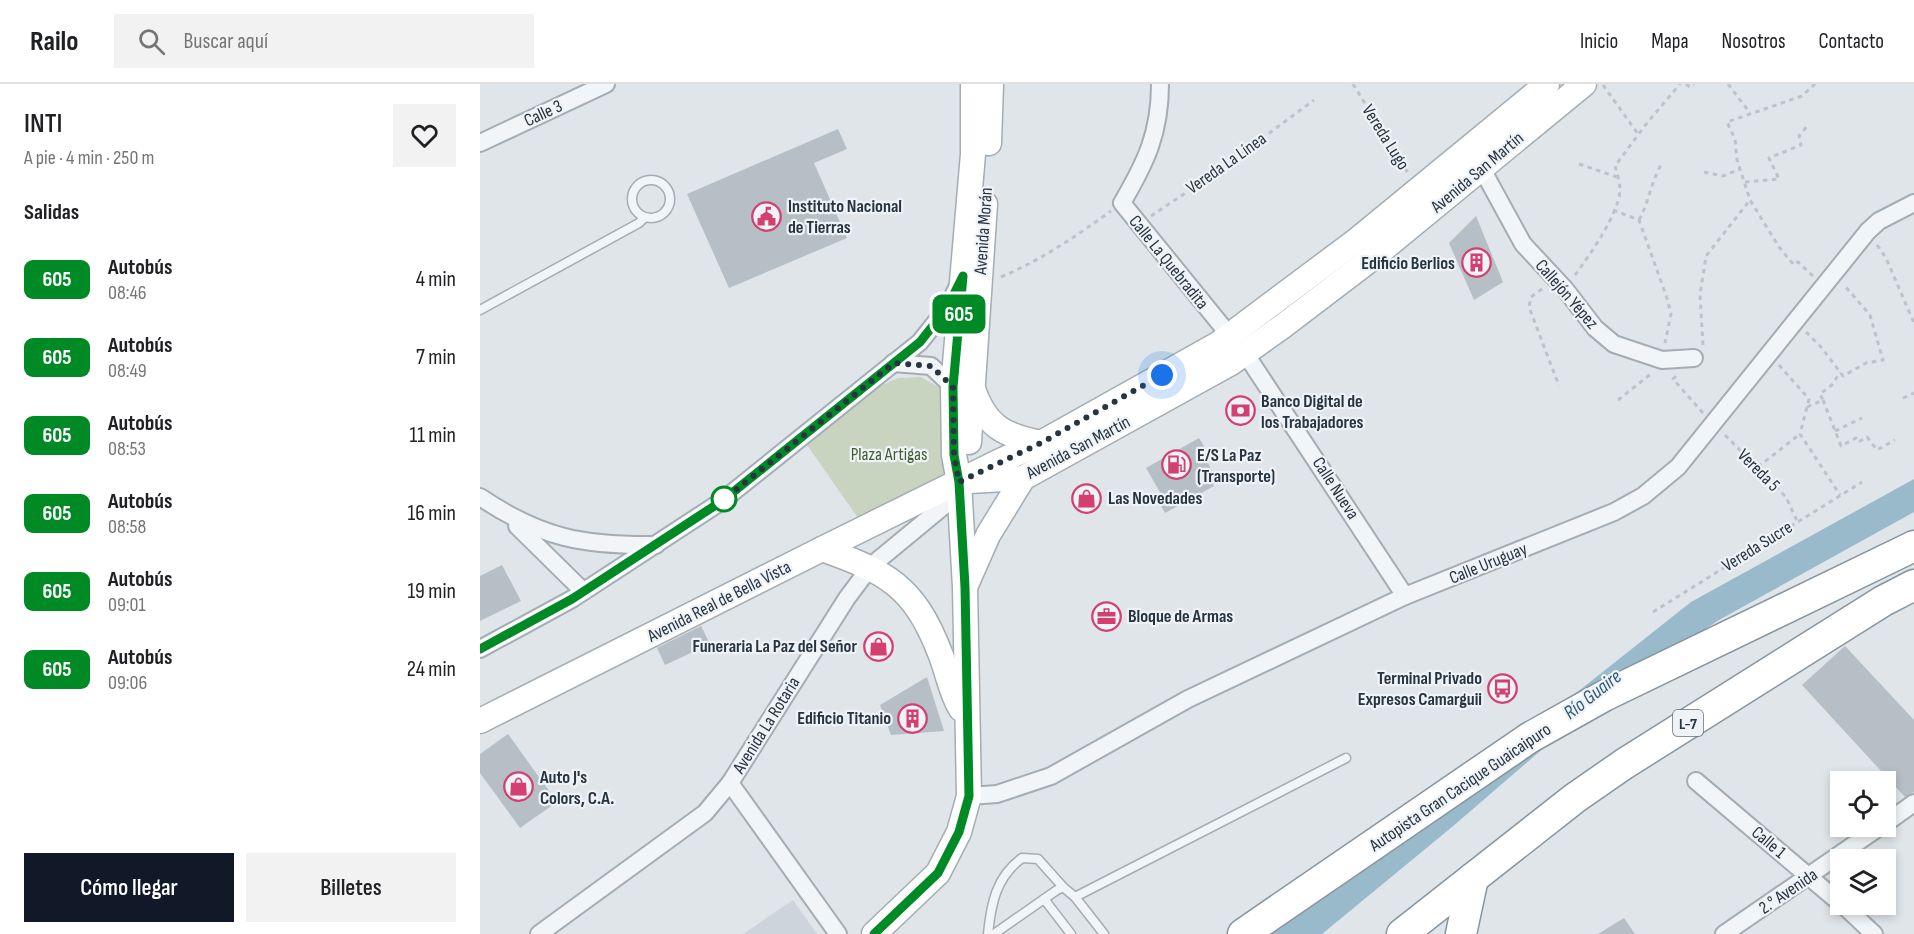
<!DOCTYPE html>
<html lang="es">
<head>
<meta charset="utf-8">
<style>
  body { margin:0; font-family:"Sofia Sans Condensed",sans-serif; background:#f2f2f2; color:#202124; height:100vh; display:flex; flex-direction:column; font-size:22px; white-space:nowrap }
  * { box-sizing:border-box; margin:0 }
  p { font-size:20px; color:#757577 }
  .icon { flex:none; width:33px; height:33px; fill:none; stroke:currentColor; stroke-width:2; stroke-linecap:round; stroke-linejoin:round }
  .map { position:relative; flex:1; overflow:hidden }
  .panel { display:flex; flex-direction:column; background:#fff; width:480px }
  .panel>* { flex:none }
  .badge { padding:0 12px; border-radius:9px; font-size:21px; line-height:39px }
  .fabs { position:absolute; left:1350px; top:687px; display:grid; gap:12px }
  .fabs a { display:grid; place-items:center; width:66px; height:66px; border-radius:0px; background:#fff; box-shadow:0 3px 9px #0003; font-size:30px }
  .you { position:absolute; width:30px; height:30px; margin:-15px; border:4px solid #fff; border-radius:50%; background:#1a73e8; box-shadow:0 0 0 9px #1a73e833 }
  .map>.badge { position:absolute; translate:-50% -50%; box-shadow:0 0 0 3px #fff }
  h2 { padding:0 24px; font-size:22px; line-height:54px }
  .round { display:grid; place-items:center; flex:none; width:63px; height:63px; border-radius:0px; background:#f2f2f2 }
  .headline { display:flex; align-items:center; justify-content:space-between; height:102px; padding:0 24px }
  h1 { font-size:28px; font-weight:600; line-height:45px }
  .primary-button { display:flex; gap:12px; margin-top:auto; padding:12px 24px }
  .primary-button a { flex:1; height:69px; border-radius:0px; background:#111827; color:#fff; font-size:24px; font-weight:600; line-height:69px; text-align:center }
  .primary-button a+a { background:#f2f2f2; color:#202124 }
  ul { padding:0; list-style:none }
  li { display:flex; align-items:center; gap:18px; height:78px; padding:0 24px }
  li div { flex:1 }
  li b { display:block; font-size:22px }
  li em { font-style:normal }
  li .badge { min-width:66px; font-weight:700; text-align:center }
  header { display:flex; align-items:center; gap:36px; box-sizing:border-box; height:84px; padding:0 30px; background:#fff; border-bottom:2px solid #e0e0e0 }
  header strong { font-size:28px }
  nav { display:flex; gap:33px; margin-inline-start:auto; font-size:21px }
  .search { width:420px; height:54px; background:#f2f2f2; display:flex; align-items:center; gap:15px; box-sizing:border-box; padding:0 21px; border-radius:0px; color:#757577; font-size:22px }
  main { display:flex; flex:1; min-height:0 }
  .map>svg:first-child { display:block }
  .built { fill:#cdd4db }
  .green { fill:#c8d3c0 }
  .water { fill:#99bacb }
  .building { fill:#b6bfc6 }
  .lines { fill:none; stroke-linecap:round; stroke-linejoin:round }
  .service-casing { stroke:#a4adb3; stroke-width:11 }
  .minor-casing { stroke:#a4adb3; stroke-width:20 }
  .secondary-casing { stroke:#a4adb3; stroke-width:27 }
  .motorway-casing { stroke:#8695a0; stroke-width:33 }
  .path { stroke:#bdc3c8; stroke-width:3; stroke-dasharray:4.5 4.5; stroke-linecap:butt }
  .service { stroke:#f2f5f7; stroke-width:8 }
  .minor { stroke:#f2f5f7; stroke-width:16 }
  .secondary { stroke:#fff; stroke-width:24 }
  .motorway { stroke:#fff; stroke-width:30 }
  .line-casing { stroke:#fff; stroke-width:14 }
  .line { stroke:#008a26; stroke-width:9 }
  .walk { stroke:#273541; stroke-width:6; stroke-dasharray:0 10.8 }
  .stop-dot { fill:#fff; stroke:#008a26; stroke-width:3 }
  .labels { text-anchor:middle; stroke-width:4.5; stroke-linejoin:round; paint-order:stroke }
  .shield { fill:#eff3f7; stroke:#636e78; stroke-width:1.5 }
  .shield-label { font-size:16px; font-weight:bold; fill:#273541 }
  .street-label { font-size:18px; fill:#273541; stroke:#eff3f7 }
  .poi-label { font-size:18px; font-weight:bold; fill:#273541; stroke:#eff3f7; text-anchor:start }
  .park-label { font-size:18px; fill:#435d34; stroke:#eff3f7 }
  .water-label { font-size:20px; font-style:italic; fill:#305c77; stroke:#eff3f7 }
</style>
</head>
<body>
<header>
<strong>Railo</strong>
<div class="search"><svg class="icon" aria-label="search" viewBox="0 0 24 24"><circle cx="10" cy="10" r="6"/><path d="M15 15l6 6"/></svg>Buscar aquí</div>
<nav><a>Inicio</a><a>Mapa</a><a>Nosotros</a><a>Contacto</a></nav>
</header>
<main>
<section class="panel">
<div class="headline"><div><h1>INTI</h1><p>A pie · 4 min · 250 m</p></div><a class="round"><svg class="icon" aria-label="heart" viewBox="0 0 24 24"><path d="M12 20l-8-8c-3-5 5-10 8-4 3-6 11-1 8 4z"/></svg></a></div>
<h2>Salidas</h2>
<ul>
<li><span class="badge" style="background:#008a26;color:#fff">605</span><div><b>Autobús</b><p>08:46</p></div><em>4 min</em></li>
<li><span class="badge" style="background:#008a26;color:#fff">605</span><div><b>Autobús</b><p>08:49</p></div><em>7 min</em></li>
<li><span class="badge" style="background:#008a26;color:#fff">605</span><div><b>Autobús</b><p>08:53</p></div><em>11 min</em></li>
<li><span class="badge" style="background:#008a26;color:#fff">605</span><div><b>Autobús</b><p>08:58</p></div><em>16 min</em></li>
<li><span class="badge" style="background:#008a26;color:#fff">605</span><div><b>Autobús</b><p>09:01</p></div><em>19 min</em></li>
<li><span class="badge" style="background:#008a26;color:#fff">605</span><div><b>Autobús</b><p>09:06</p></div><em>24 min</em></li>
</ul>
<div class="primary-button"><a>Cómo llegar</a><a>Billetes</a></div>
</section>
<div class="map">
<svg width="1434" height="850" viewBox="0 0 1434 850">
  <rect width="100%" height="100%" fill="#dfe5e9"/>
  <polygon class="built" points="313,816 337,850 263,850"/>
  <polygon class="green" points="441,293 460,304 469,317 470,409 390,451 322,354 394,305 418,294"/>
  <polygon class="water" points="1434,395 1434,428 1239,536 1124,612 972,743 842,850 792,850 1211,518"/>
  <g class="building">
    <polygon points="358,45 367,65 334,79 367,154 249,204 207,110"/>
    <polygon points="996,132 1023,198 994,216 969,159"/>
    <polygon points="719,354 728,369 724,371 734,391 730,393 734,402 685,429 676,413 681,410 666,384"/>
    <polygon points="22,481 41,517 0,537 0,492"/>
    <polygon points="221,542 230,560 185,581 177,564"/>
    <polygon points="1365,562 1434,636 1434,708 1425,713 1322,601"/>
    <polygon points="447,593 464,647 411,651 400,621"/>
    <polygon points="28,650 77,718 40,744 0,689 0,670"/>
    <polygon points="1144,834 1155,850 1118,850"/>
  </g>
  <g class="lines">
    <defs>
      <g id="service">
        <circle cx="171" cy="115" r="19"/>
        <polyline points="0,226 159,139 164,134"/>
        <polyline points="595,813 624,850"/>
        <polyline points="564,815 591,850"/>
        <path d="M508 850C511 820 516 793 542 774L558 775 583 803"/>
        <polyline points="514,850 577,806 583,803 595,813 866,674"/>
      </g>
      <g id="minor">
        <path d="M680 0C680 49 666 78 642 119L750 252"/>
        <polyline points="0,59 126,0"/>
        <polyline points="1002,85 1043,160 1085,205 1115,244 1134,260 1182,276 1214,274"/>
        <polyline points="765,269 925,512"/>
        <polyline points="413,279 451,282 473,303"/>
        <path d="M0 413C61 454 103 462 176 461"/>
        <polyline points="37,442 103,507"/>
        <polyline points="0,565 92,515 242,417 440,258 467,224 477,204"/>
        <polyline points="1216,697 1360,819"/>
        <polyline points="250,699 358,850"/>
        <polyline points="489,712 517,710 571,692 708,615 925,512 1134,428 1163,412 1198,383 1388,147 1399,137 1434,119"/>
        <polyline points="1406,739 1434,719"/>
        <polyline points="1362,820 1394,850"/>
        <polyline points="59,850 225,729 250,699 367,514 391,482 466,420 478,399"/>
        <polyline points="1244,850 1401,742"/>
      </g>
      <g id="secondary">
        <polyline points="509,59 511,0"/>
        <path d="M493 305C506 343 525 352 561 359"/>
        <polyline points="489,358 505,120"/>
        <polyline points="490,397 543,394 751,279 803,242 891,175 1104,0"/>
        <path d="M342 465C407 488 434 502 460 569 468 588 470 608 481 625"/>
        <polyline points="486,501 508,451 543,394"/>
        <polyline points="0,637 342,465 520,377 561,359 738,260 877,156 1067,0"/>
        <polyline points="394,850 458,789 479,748 489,712 485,503 479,398 474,371 473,303 493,70 493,0"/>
      </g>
      <g id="motorway">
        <polyline points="763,850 1049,654 1124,612 1434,462"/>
        <polyline points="922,850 1095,714 1144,680 1403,517 1434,501"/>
        <polyline points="981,850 993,794"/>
      </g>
    </defs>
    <use href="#service" class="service-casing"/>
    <use href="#minor" class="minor-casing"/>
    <use href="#secondary" class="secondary-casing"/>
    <use href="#motorway" class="motorway-casing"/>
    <g class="path">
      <polyline points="873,0 928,89"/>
      <polyline points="1206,0 1210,3 1214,0"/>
      <polyline points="1248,0 1270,29"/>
      <polyline points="1123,1 1158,50"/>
      <polyline points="1099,80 1137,93"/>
      <polyline points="1224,88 1243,92 1260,85"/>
      <polyline points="1265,98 1299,95 1289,74 1321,61 1319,52 1329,40"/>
      <polyline points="1133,126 1159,136 1187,214 1191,230 1185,259"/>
      <polyline points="671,132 738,87 834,16"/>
      <path d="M1159 136C1169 118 1171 98 1181 81"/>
      <polyline points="1397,161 1406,174 1434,239"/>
      <path d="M1095 191C1109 172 1139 130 1140 106 1140 98 1137 89 1135 82L1167 39 1200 0"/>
      <polyline points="1333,192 1318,178 1314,181 1299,163 1270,116 1257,76 1255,55 1247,38 1322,12 1335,0"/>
      <path d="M521 193C561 176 595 153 631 127"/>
      <polyline points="1062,205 1051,213 1049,223 1079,302"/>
      <polyline points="1326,248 1341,263 1363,292 1386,279 1403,276 1390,231 1364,201"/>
      <polyline points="1223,261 1220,211 1226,172 1270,116"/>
      <polyline points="1299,281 1329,315 1320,350 1360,411"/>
      <polyline points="1196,292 1193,295 1223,329"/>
      <polyline points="1423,314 1434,309"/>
      <polyline points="1138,316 1172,289"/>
      <polyline points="1343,316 1361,362 1378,353 1380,357 1387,353 1397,366 1415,356"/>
      <polyline points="1327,323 1343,316 1340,310 1352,301 1360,288"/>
      <polyline points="1355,347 1382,334"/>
      <polyline points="1245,351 1306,413 1317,437"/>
      <polyline points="1278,383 1320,350"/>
      <polyline points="1173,528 1382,398"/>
    </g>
    <use href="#service" class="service"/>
    <use href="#minor" class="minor"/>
    <use href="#secondary" class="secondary"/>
    <use href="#motorway" class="motorway"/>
  </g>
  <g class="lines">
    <defs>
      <polyline id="line" points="0,565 92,515 242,417 440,258 467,224 483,192 473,303 474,371 479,398 485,503 489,712 479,748 458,789 394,850"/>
    </defs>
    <use href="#line" class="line-casing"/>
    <use href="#line" class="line"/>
    <polyline class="walk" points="244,415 242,417 414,279 451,282 473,303 474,371 479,398 561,359 682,291"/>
  </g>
  <defs>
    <symbol id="civic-ring" viewBox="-11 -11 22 22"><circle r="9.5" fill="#eff3f7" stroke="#d43f6f" stroke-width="1.5"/><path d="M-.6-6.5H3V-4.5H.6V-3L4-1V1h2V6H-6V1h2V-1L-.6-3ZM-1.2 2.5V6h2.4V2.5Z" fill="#d43f6f"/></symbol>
    <symbol id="building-ring" viewBox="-11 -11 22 22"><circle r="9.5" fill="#eff3f7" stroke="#d43f6f" stroke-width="1.5"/><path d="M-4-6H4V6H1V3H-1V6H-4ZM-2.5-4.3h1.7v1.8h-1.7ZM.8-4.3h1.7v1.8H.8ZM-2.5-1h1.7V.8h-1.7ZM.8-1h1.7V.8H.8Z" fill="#d43f6f"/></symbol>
    <symbol id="bank-ring" viewBox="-11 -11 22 22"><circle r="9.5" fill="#eff3f7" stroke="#d43f6f" stroke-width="1.5"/><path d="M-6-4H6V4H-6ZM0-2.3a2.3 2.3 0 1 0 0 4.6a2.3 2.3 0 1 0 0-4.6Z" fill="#d43f6f"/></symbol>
    <symbol id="fuel-ring" viewBox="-11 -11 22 22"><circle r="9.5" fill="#eff3f7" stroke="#d43f6f" stroke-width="1.5"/><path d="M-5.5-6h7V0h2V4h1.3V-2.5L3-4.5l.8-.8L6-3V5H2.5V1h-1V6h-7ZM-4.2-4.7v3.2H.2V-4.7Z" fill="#d43f6f"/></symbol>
    <symbol id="shop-ring" viewBox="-11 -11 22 22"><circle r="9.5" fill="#eff3f7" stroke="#d43f6f" stroke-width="1.5"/><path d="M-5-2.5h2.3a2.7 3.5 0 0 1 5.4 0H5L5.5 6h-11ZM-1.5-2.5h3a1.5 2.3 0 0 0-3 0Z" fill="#d43f6f"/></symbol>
    <symbol id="office-ring" viewBox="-11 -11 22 22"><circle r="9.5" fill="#eff3f7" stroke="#d43f6f" stroke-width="1.5"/><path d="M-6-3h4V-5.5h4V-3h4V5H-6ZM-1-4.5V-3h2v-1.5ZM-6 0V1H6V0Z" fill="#d43f6f"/></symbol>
    <symbol id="bus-ring" viewBox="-11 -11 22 22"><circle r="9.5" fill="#eff3f7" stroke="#d43f6f" stroke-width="1.5"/><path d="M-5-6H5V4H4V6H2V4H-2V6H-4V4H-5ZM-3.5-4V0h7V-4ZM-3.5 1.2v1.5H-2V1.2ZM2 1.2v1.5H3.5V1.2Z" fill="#d43f6f"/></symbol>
  </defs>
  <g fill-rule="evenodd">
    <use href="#civic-ring" x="270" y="116" width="33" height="33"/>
    <use href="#building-ring" x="980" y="162" width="33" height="33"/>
    <use href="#bank-ring" x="744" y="310" width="33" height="33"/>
    <use href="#fuel-ring" x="680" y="364" width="33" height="33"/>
    <use href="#shop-ring" x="590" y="398" width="33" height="33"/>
    <use href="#office-ring" x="610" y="516" width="33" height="33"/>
    <use href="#shop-ring" x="382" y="546" width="33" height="33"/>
    <use href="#bus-ring" x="1006" y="588" width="33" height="33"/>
    <use href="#building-ring" x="416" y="618" width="33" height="33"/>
    <use href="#shop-ring" x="22" y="686" width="33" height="33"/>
  </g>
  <circle class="stop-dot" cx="244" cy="415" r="12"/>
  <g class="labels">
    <rect class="shield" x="1193" y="626" width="30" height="26" rx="4.5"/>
    <g class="shield-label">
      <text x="1208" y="645">L-7</text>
    </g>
    <g class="street-label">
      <text transform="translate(63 29) rotate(-25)" y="6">Calle 3</text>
      <text transform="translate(906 53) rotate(58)" y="6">Vereda Lugo</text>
      <text transform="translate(746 79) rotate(-35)" y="6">Vereda La Línea</text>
      <text transform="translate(997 88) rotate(-40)" y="6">Avenida San Martín</text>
      <text transform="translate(503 147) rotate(-86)" y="6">Avenida Morán</text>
      <text transform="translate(689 178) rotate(51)" y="6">Calle La Quebradita</text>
      <text transform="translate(1087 210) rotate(49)" y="6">Callejón Yépez</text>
      <text transform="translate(598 363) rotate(-28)" y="6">Avenida San Martín</text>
      <text transform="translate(1279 386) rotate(45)" y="6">Vereda 5</text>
      <text transform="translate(856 404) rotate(57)" y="6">Calle Nueva</text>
      <text transform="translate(1277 462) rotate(-32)" y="6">Vereda Sucre</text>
      <text transform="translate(1008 479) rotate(-22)" y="6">Calle Uruguay</text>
      <text transform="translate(239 517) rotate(-27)" y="6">Avenida Real de Bella Vista</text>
      <text transform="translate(286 641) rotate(-58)" y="6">Avenida La Rotaria</text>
      <text transform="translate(980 703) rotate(-34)" y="6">Autopista Gran Cacique Guaicaipuro</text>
      <text transform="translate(1289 758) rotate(40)" y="6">Calle 1</text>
      <text transform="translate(1308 807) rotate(-34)" y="6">2.° Avenida</text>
    </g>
    <g class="poi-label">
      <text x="308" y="128">Instituto Nacional<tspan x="308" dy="21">de Tierras</tspan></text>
      <text x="975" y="185" text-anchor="end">Edificio Berlios</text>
      <text x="781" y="323">Banco Digital de<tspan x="781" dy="21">los Trabajadores</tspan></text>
      <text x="717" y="377">E/S La Paz<tspan x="717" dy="21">(Transporte)</tspan></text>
      <text x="628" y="420">Las Novedades</text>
      <text x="648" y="538">Bloque de Armas</text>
      <text x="377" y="568" text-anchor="end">Funeraria La Paz del Señor</text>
      <text x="1002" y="600" text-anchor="end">Terminal Privado<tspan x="1002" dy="21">Expresos Camarguii</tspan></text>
      <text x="411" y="640" text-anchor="end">Edificio Titanio</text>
      <text x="60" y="699">Auto J's<tspan x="60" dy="21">Colors, C.A.</tspan></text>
    </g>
    <g class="park-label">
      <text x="409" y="376">Plaza Artigas</text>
    </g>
    <g class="water-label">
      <text transform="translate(1112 610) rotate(-38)" y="7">Río Guaire</text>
    </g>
  </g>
</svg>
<div class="fabs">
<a><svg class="icon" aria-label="locate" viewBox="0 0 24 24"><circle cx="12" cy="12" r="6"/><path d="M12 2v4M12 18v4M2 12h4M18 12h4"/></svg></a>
<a><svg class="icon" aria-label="layers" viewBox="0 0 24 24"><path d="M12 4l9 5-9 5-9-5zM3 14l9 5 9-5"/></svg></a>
</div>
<div class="you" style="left:682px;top:291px"></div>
<b class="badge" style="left:479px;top:230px;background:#008a26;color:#fff">605</b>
</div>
</main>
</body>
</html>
